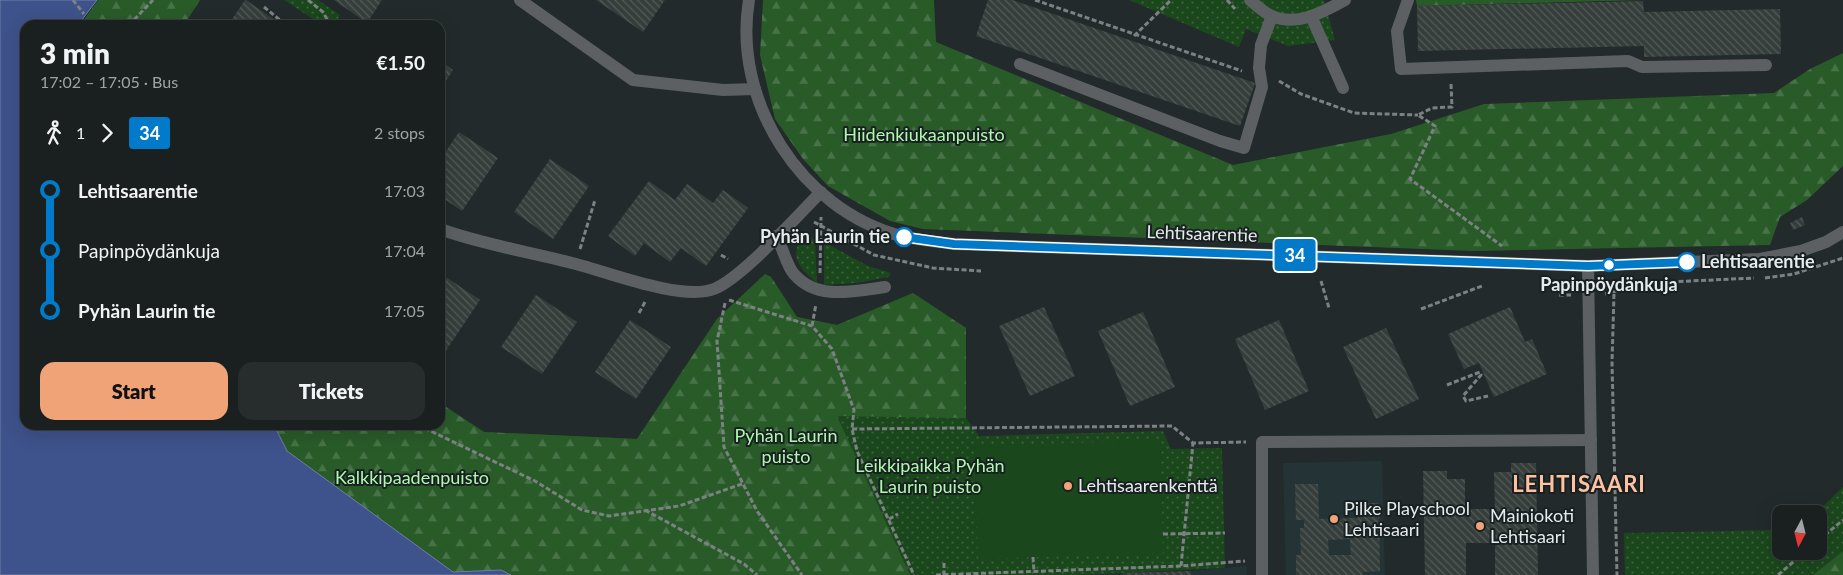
<!DOCTYPE html>
<html lang="en">
<head>
<meta charset="utf-8">
<style>
  body { margin:0; font-family:Lato,sans-serif; background:#272d2d; color:#f1f3f6; height:100vh; display:flex; flex-direction:column; font-size:19px; white-space:nowrap }
  * { box-sizing:border-box; margin:0 }
  p { font-size:16px; color:#9fa3a5 }
  .icon { flex:none; width:28px; height:28px; fill:none; stroke:currentColor; stroke-width:2; stroke-linecap:round; stroke-linejoin:round }
  .map { position:relative; flex:1; overflow:hidden }
  .side { position:absolute; left:20px; top:20px; width:425px; height:410px; display:flex; flex-direction:column; background:#1a2020; border-radius:15px; box-shadow:0 5px 20px #0002,0 0 0 1px #383e3e }
  .side>* { flex:none }
  .badge { padding:0 10px; border-radius:4px; font-size:18px; line-height:32px }
  .needle { width:32px; rotate:187deg }
  .buttons { position:absolute; left:1772px; top:505px; display:grid; gap:10px }
  .buttons a { display:grid; place-items:center; width:55px; height:55px; border-radius:10px; background:#1a2020; box-shadow:0 5px 20px #0002,0 0 0 1px #383e3e; font-size:25px }
  .map>.badge { position:absolute; translate:-50% -50%; box-shadow:0 0 0 2px #fff }
  .legs { display:flex; align-items:center; gap:8px; height:55px; padding:0 20px; font-size:16px }
  .legs p { margin-inline-start:auto }
  .head { display:flex; align-items:center; justify-content:space-between; height:85px; padding:0 20px }
  h1 { font-size:28px; font-weight:800; line-height:38px }
  .button { display:flex; gap:10px; margin-top:auto; padding:10px 20px }
  .button a { flex:1; height:58px; border-radius:15px; background:#efa377; color:#111; font-size:20px; font-weight:800; line-height:58px; text-align:center }
  .button a+a { background:#272d2d; color:#f1f3f6 }
  ul { padding:0 20px; list-style:none }
  li { display:flex; align-items:center; gap:18px; height:60px; font-size:19px }
  li i { display:grid; place-items:center; width:8px; height:100%; margin:0 6px; background:currentColor }
  li i::after { content:''; width:12px; height:12px; margin:-6px; border:4px solid; border-radius:50%; background:#1a2020 }
  li p { margin-inline-start:auto }
  li:first-child i { background:linear-gradient(#0000 50%,currentColor 0) }
  li:last-child i { background:linear-gradient(currentColor 50%,#0000 0) }
  .map>svg:first-child { display:block }
  .built { fill:#243436 }
  .grass { fill:url(#grass-dots) }
  .forest { fill:url(#forest-firs) }
  .garden { fill:#1b471c }
  .water { fill:#3e528b; stroke:#7080a8 }
  .building { fill:url(#building-back-hatch); fill-rule:evenodd }
  .lines { fill:none; stroke-linecap:round; stroke-linejoin:round }
  .path { stroke:#7c8283; stroke-width:3; stroke-dasharray:5 2.5; stroke-linecap:butt }
  .minor { stroke:#5d6062; stroke-width:12 }
  .line-1-casing { stroke:#fff; stroke-width:11 }
  .line-1 { stroke:#007ac9; stroke-width:8 }
  .stop-1-dot { fill:#fff; stroke:#007ac9; stroke-width:2.5 }
  .poi-dot { fill:#efa377; stroke:#192021; stroke-width:2 }
  .labels { text-anchor:middle; stroke-width:4; stroke-linejoin:round; paint-order:stroke }
  .park-label { font-size:18px; fill:#aff9ad; stroke:#192021 }
  .street-label { font-size:18px; fill:#e6ebec; stroke:#192021 }
  .stop-label { font-size:18px; font-weight:bold; fill:#e6ebec; stroke:#192021; text-anchor:end }
  .poi-label { font-size:18px; fill:#e6ebec; stroke:#192021; text-anchor:start }
  .district-label { font-size:22px; font-weight:bold; letter-spacing:1px; fill:#fcc2a1; stroke:#192021 }
</style>
</head>
<body>
<div class="map">
<svg width="1843" height="575" viewBox="0 0 1843 575">
  <defs>
    <pattern id="grass-dots" width="8" height="8" patternUnits="userSpaceOnUse" patternTransform="scale(1.25)"><rect width="8" height="8" fill="#1b471c"/><path d="M2 2h.1M6 6h.1" fill="none" stroke="#3c623d" stroke-width="1.8" stroke-linecap="round"/></pattern>
    <pattern id="forest-firs" width="22" height="20" patternUnits="userSpaceOnUse" patternTransform="scale(1.25)"><rect width="22" height="20" fill="#295b29"/><path d="M5 1l3.5 6h-7zM16 11l3.5 6h-7z" fill="#487348"/></pattern>
    <pattern id="building-back-hatch" width="6" height="6" patternUnits="userSpaceOnUse" patternTransform="scale(1.25)"><rect width="6" height="6" fill="#363e3b"/><path d="M-1 5l2 2M0 0l6 6M5-1l2 2" fill="none" stroke="#535a58"/></pattern>
  </defs>
  <rect width="100%" height="100%" fill="#222a2b"/>
  <g class="built">
    <polygon points="1382,461 1385,575 1286,575 1283,463"/>
    <polygon points="1246,566 1247,575 1081,575 1191,571"/>
  </g>
  <g class="grass">
    <polygon points="284,0 318,0 340,15 334,25 322,25"/>
    <polygon points="1129,0 1324,0 1335,40 1288,46 1246,29 1239,47"/>
    <path d="M807 233 815 241 817 283C797 267 787 253 807 233Z"/>
    <polygon points="824,242 868,266 891,273 889,277 856,283 824,285"/>
    <polygon points="765,274 771,277 797,317 837,325 913,293 966,328 966,418 979,436 1163,431 1171,449 1222,448 1225,568 1081,575 511,575 501,570 453,572 274,425 440,425 440,403 484,432 637,439 717,319"/>
    <polygon points="1843,487 1843,551 1813,575 1625,575 1624,533 1781,530 1781,551 1819,551 1819,514 1815,514"/>
  </g>
  <g class="forest">
    <polygon points="98,0 200,0 184,25 80,25"/>
    <polygon points="763,0 934,0 936,42 1233,165 1391,134 1484,104 1774,93 1810,69 1843,53 1843,166 1807,200 1780,217 1770,245 1473,251 923,229 890,221 828,186 803,159 775,119 760,55"/>
    <polygon points="1416,0 1643,0 1417,6"/>
    <polygon points="765,274 771,277 797,317 837,325 913,293 966,328 966,418 837,416 910,575 511,575 501,570 453,572 287,451 274,425 440,425 440,403 484,432 637,439 717,319"/>
    <polygon points="1843,551 1843,575 1813,575"/>
  </g>
  <polygon class="garden" points="1160,440 1163,553 978,559 974,446"/>
  <polygon class="water" points="0,0 97,0 78,25 25,25 25,425 274,425 287,451 453,572 501,570 511,575 0,575"/>
  <g class="building">
    <polygon points="245,0 246,0 282,25 228,25"/>
    <polygon points="334,0 382,0 367,23"/>
    <polygon points="596,0 665,0 643,32"/>
    <polygon points="988,0 1012,0 1255,83 1240,126 976,36"/>
    <polygon points="1643,1 1644,12 1780,9 1781,54 1644,57 1644,46 1418,51 1417,6"/>
    <polygon points="440,61 453,70 440,90"/>
    <polygon points="459,132 498,158 462,211 440,196 440,160"/>
    <polygon points="550,159 589,186 553,239 514,212"/>
    <polygon points="649,181 675,200 687,184 713,203 723,190 748,208 706,266 681,248 670,262 644,243 635,256 608,236"/>
    <polygon points="1802,217 1805,225 1793,230 1790,223"/>
    <polygon points="440,273 480,300 445,352 440,349"/>
    <polygon points="536,295 577,322 542,374 501,347"/>
    <polygon points="1044,307 1075,376 1030,396 999,326"/>
    <polygon points="1510,307 1525,342 1532,339 1547,374 1494,397 1479,363 1464,369 1448,334"/>
    <polygon points="1143,312 1175,387 1130,406 1098,331"/>
    <polygon points="630,320 671,347 636,399 595,372"/>
    <polygon points="1279,320 1309,391 1265,410 1235,339"/>
    <polygon points="1386,328 1419,399 1376,419 1343,347"/>
    <polygon points="1511,463 1536,463 1538,575 1495,575 1495,543 1466,543 1466,575 1425,575 1423,471 1447,471 1447,479 1465,479 1465,509 1495,509 1494,472 1511,472"/>
    <path d="M1295 484H1318L1319 519 1358 518 1357 503H1379L1380 571 1363 572V575H1296V555H1301L1300 528H1304V520H1296ZM1350 539 1351 555H1329L1328 540Z"/>
    <polygon points="1191,571 1191,575 1123,575 1123,573"/>
  </g>
  <g class="lines">
    <g class="path">
      <polyline points="73,0 84,14"/>
      <polyline points="308,0 323,12 330,25"/>
      <polyline points="1035,0 1242,71"/>
      <polyline points="1227,0 1235,9"/>
      <polyline points="264,7 286,25"/>
      <polyline points="129,25 153,0"/>
      <polyline points="1134,36 1171,0"/>
      <polyline points="1279,81 1301,94 1354,113 1418,115"/>
      <polyline points="1451,84 1452,107 1432,108 1418,115 1435,126 1410,179 1502,246"/>
      <polyline points="814,222 874,255 933,268 981,271"/>
      <polyline points="580,249 595,200"/>
      <polyline points="721,255 728,259"/>
      <polyline points="820,273 821,217"/>
      <polyline points="1765,278 1794,274 1843,258"/>
      <polyline points="1321,281 1329,308"/>
      <polyline points="1605,294 1648,283 1754,278"/>
      <polyline points="1614,294 1612,362 1617,575"/>
      <polyline points="1559,295 1571,295"/>
      <polyline points="729,300 812,326 832,349 854,410 852,429 857,451 914,575"/>
      <polyline points="725,303 717,341 724,447 757,511 802,575"/>
      <polyline points="1421,309 1482,286"/>
      <polyline points="639,313 645,302"/>
      <polyline points="812,326 816,304"/>
      <polyline points="1447,385 1480,372 1481,375 1463,396 1466,401 1488,396"/>
      <polyline points="418,425 535,481 582,510 609,516 679,506 742,484"/>
      <polyline points="852,429 1172,426 1193,443 1246,442"/>
      <polyline points="645,510 744,564 757,575"/>
      <polyline points="889,519 898,514"/>
      <polyline points="1163,534 1225,533"/>
      <polyline points="1819,540 1843,520"/>
      <polyline points="1033,557 1034,572"/>
      <polyline points="944,563 944,575"/>
      <polyline points="1181,566 1193,443"/>
      <polyline points="936,575 1181,566 1245,561"/>
      <polyline points="1778,575 1806,551"/>
    </g>
    <g class="minor">
      <polyline points="520,0 633,80 723,90 755,89"/>
      <path d="M749 0C732 101 801 210 901 236 918 240 936 242 954 244L1588 266 1760 259 1801 251 1826 242 1843 232"/>
      <path d="M1250 0C1256 5 1264 13 1272 16 1297 27 1323 12 1345 0"/>
      <polyline points="1408,0 1397,31 1401,69 1628,61 1642,67 1766,65"/>
      <polyline points="1311,16 1343,88"/>
      <polyline points="1020,64 1220,141 1244,148 1262,87 1259,68 1261,45 1272,16"/>
      <path d="M440 229C484 245 531 252 576 264 610 273 682 301 714 289 742 278 797 216 821 192"/>
      <path d="M776 236C783 247 786 265 794 274 817 301 854 291 885 287"/>
      <polyline points="1588,266 1593,575"/>
      <polyline points="1262,575 1262,442 1591,440"/>
    </g>
  </g>
  <g class="lines">
    <defs>
      <polyline id="line-1" points="904,237 954,244 1588,266 1687,262"/>
    </defs>
    <use href="#line-1" class="line-1-casing"/>
    <use href="#line-1" class="line-1"/>
  </g>
  <g class="stop-1-dot">
    <circle cx="904" cy="237" r="9"/>
    <circle cx="1687" cy="262" r="9"/>
    <circle cx="1609" cy="265" r="6"/>
  </g>
  <g class="poi-dot">
    <circle cx="1068" cy="486" r="5"/>
    <circle cx="1334" cy="519" r="5"/>
    <circle cx="1480" cy="526" r="5"/>
  </g>
  <g class="labels">
    <g class="park-label">
      <text x="924" y="141">Hiidenkiukaanpuisto</text>
      <text x="786" y="442">Pyhän Laurin<tspan x="786" dy="21">puisto</tspan></text>
      <text x="930" y="472">Leikkipaikka Pyhän<tspan x="930" dy="21">Laurin puisto</tspan></text>
      <text x="412" y="484">Kalkkipaadenpuisto</text>
    </g>
    <g class="street-label">
      <text transform="translate(1202 234) rotate(2)" y="6">Lehtisaarentie</text>
    </g>
    <g class="stop-label">
      <text x="890" y="243">Pyhän Laurin tie</text>
      <text x="1701" y="268" text-anchor="start">Lehtisaarentie</text>
      <text x="1609" y="291" text-anchor="middle">Papinpöydänkuja</text>
    </g>
    <g class="poi-label">
      <text x="1078" y="492">Lehtisaarenkenttä</text>
      <text x="1344" y="515">Pilke Playschool<tspan x="1344" dy="21">Lehtisaari</tspan></text>
      <text x="1490" y="522">Mainiokoti<tspan x="1490" dy="21">Lehtisaari</tspan></text>
    </g>
    <g class="district-label">
      <text x="1579" y="492">LEHTISAARI</text>
    </g>
  </g>
</svg>
<div class="buttons">
<a><svg class="needle" viewBox="-14 -14 28 28"><path d="M0-13l5 13h-10z" fill="#e53935"/><path d="M0 13l5-13h-10z" fill="#9fa3a5"/></svg></a>
</div>
<b class="badge" style="left:1295px;top:255px;background:#007ac9;color:#fff">34</b>
<section class="side">
<div class="head"><div><h1>3 min</h1><p>17:02 – 17:05 · Bus</p></div><b>€1.50</b></div>
<div class="legs"><svg class="icon" aria-label="walk" viewBox="0 0 24 24"><circle cx="13" cy="4" r="2"/><path d="M13 8l-2 6 4 7M11 14l-3 7M7 12l3-4h3l4 4"/></svg>1<svg class="icon" aria-label="forward" viewBox="0 0 24 24"><path d="M9 5l7 7-7 7"/></svg><b class="badge" style="background:#007ac9;color:#fff">34</b><p>2 stops</p></div>
<ul>
<li><i style="color:#007ac9"></i><b>Lehtisaarentie</b><p>17:03</p></li>
<li><i style="color:#007ac9"></i><span>Papinpöydänkuja</span><p>17:04</p></li>
<li><i style="color:#007ac9"></i><b>Pyhän Laurin tie</b><p>17:05</p></li>
</ul>
<div class="button"><a>Start</a><a>Tickets</a></div>
</section>
</div>
</body>
</html>
